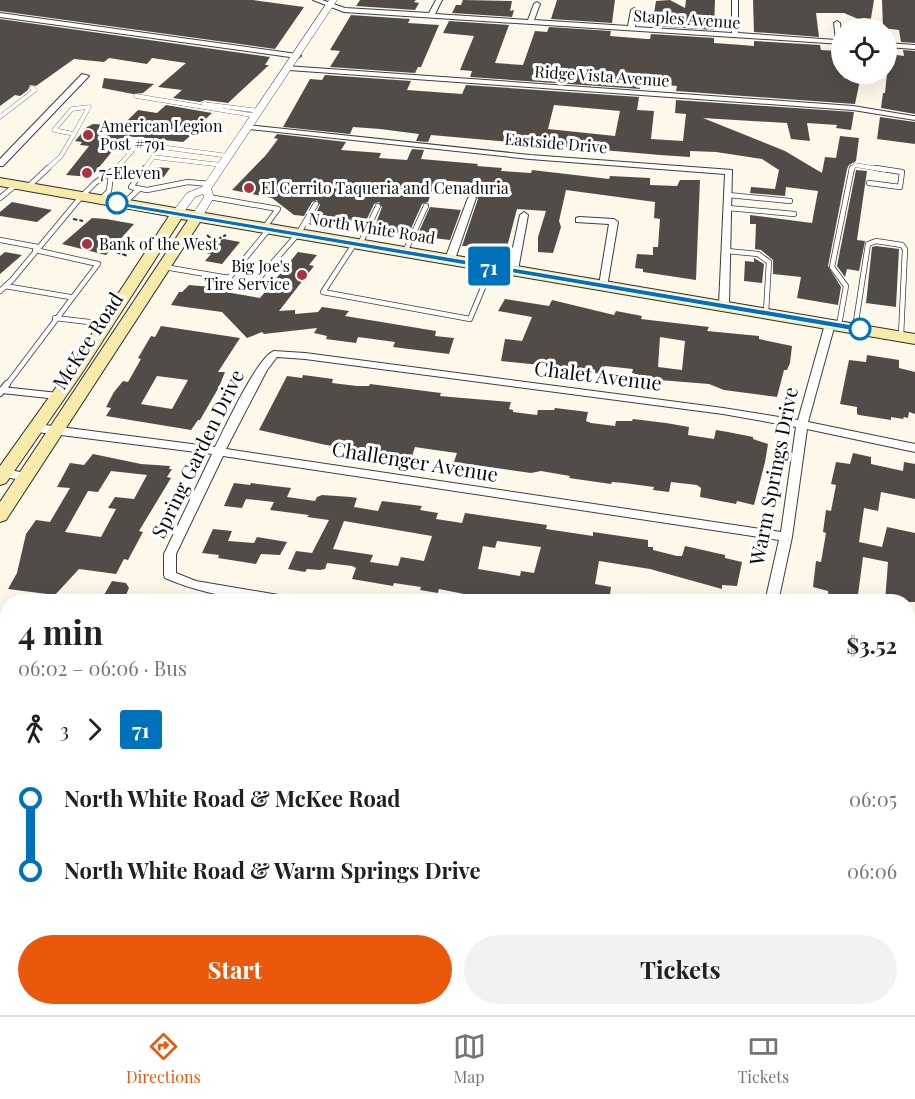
<!DOCTYPE html>
<html lang="en">
<head>
<meta charset="utf-8">
<style>
  body { margin:0; font-family:"Playfair Display",serif; background:#f2f2f2; color:#202124; height:100vh; display:flex; flex-direction:column; font-size:22px; white-space:nowrap }
  * { box-sizing:border-box; margin:0 }
  p { font-size:20px; color:#757577 }
  .icon { flex:none; width:33px; height:33px; fill:none; stroke:currentColor; stroke-width:2; stroke-linecap:round; stroke-linejoin:round }
  .map { position:relative; flex:1; overflow:hidden }
  .details { position:absolute; left:0px; top:594px; width:915px; height:422px; display:flex; flex-direction:column; background:#fff; border-radius:24px 24px 0 0; box-shadow:0 6px 24px #0002 }
  .details>* { flex:none }
  .badge { padding:0 12px; border-radius:4px; font-size:21px; line-height:39px }
  .fabs { position:absolute; left:831px; top:18px; display:grid; gap:12px }
  .fabs a { display:grid; place-items:center; width:66px; height:66px; border-radius:50%; background:#fff; box-shadow:0 6px 24px #0002; font-size:30px }
  .map>.badge { position:absolute; translate:-50% -50%; box-shadow:0 0 0 3px #fff }
  .legs { display:flex; align-items:center; gap:9px; height:66px; padding:0 18px; font-size:20px }
  .legs p { margin-inline-start:auto }
  .headline { display:flex; align-items:center; justify-content:space-between; height:102px; padding:0 18px }
  h1 { font-size:33px; font-weight:700; line-height:45px }
  .primary-button { display:flex; gap:12px; margin-top:auto; padding:12px 18px }
  .primary-button a { flex:1; height:69px; border-radius:36px; background:#ea580c; color:#fff; font-size:24px; font-weight:700; line-height:69px; text-align:center }
  .primary-button a+a { background:#f2f2f2; color:#202124 }
  ul { padding:0 18px; list-style:none }
  li { display:flex; align-items:center; gap:21px; height:72px; font-size:22px }
  li i { display:grid; place-items:center; width:9px; height:100%; margin:0 8px; background:currentColor }
  li i::after { content:''; width:15px; height:15px; margin:-8px; border:4px solid; border-radius:50%; background:#fff }
  li p { margin-inline-start:auto }
  li:first-child i { background:linear-gradient(#0000 50%,currentColor 0) }
  li:last-child i { background:linear-gradient(currentColor 50%,#0000 0) }
  .dock { display:flex; justify-content:space-around; align-items:center; height:84px; border-top:2px solid #e0e0e0; background:#fff; font-size:16px; color:#757577 }
  .dock a { display:grid; justify-items:center; gap:3px }
  .dock .selected { color:#ea580c }
  .map>svg:first-child { display:block }
  .building { fill:#524c48; fill-rule:evenodd }
  .lines { fill:none; stroke-linecap:round; stroke-linejoin:round }
  .service-far3-casing { stroke:#3e3e3e; stroke-width:4.5 }
  .service-far2-casing { stroke:#3e3e3e; stroke-width:6 }
  .service-far1-casing { stroke:#3e3e3e; stroke-width:8 }
  .service-casing { stroke:#3e3e3e; stroke-width:9 }
  .minor-casing { stroke:#3e3e3e; stroke-width:2 }
  .tertiary-casing { stroke:#3e3e3e; stroke-width:1 }
  .secondary-casing { stroke:#2d2d2d; stroke-width:2 }
  .path { stroke:#2d2d2d; stroke-width:2; stroke-dasharray:4.5 2; stroke-linecap:butt }
  .service-far3 { stroke:#fff; stroke-width:4 }
  .service-far2 { stroke:#fff; stroke-width:4.5 }
  .service-far1 { stroke:#fff; stroke-width:6 }
  .service { stroke:#fff; stroke-width:8 }
  .minor { fill:#fff; fill-rule:evenodd }
  .tertiary { fill:#fff; fill-rule:evenodd }
  .secondary { fill:#f7ebab; fill-rule:evenodd }
  .line-1 { fill:#0072bc; stroke:#fff; stroke-width:1.5 }
  .poi-dot { fill:#ad303c; stroke:#fff; stroke-width:2 }
  .stop-1-dot { fill:#fff; stroke:#0072bc; stroke-width:3 }
  .labels { text-anchor:middle; stroke-width:6; stroke-linejoin:round; paint-order:stroke }
  .far-street-label { font-size:16px; fill:#0b0b0b; stroke:#fff }
  .far-poi-label { font-size:16px; fill:#0b0b0b; stroke:#fff; text-anchor:start }
  .street-label { font-size:20px; fill:#0b0b0b; stroke:#fff }
</style>
</head>
<body>
<div class="map">
<svg width="915" height="1015" viewBox="0 0 915 1015">
  <rect width="100%" height="100%" fill="#fdf8ea"/>
  <g class="building">
    <polygon points="0,0 253,0 304,7 275,49 0,11"/>
    <polygon points="360,0 416,0 414,2 419,3 415,10 356,6"/>
    <polygon points="463,0 512,1 510,11 514,10 512,17 452,13 456,5 461,5"/>
    <polygon points="557,0 615,0 612,23 551,19"/>
    <polygon points="670,0 685,8 686,0 715,0 714,30 652,26 656,1"/>
    <polygon points="753,0 874,0 870,24 844,13 816,13 819,37 754,32"/>
    <polygon points="882,0 915,0 915,43 901,42 899,30 883,28"/>
    <polygon points="351,15 410,19 408,23 439,25 421,67 418,67 415,73 330,67 340,51 330,50"/>
    <polygon points="0,19 270,57 265,65 269,65 228,103 205,100 200,102 173,98 182,90 158,87 186,63 152,58 147,64 109,58 104,62 74,59 36,86 30,85 28,90 20,96 15,95 0,106"/>
    <polygon points="449,21 509,25 495,63 523,65 535,31 547,32 549,27 611,31 610,36 647,39 650,39 651,34 714,38 714,43 742,45 754,46 754,41 820,45 821,50 840,51 842,74 844,78 860,80 855,104 676,91 677,86 641,83 640,89 470,77 472,71 460,70 474,36 443,33"/>
    <polygon points="903,50 915,51 915,114 881,108 883,93 885,93 889,54 904,56"/>
    <path d="M325 75 411 81 407 90 462 94 466 85 639 97 637 110 654 111 651 139 683 141 686 114 675 113 676 100 854 112 851 130 836 128 837 125 807 123 810 141 791 139 787 123 703 118 785 151 822 173 825 157 836 158 840 136 859 138 856 161 849 165 847 169 828 266 841 287 838 305 797 298 801 277 773 274V260L761 250 755 249 756 224H750V215L812 223 818 191 786 187 785 196 750 193 751 187 775 189 779 170 762 159 716 152 690 151V157L660 155 431 135 428 142 416 141 419 134 380 129 353 127 350 134 283 127 310 79 322 80ZM554 105 620 111 615 136 548 129Z"/>
    <polygon points="104,78 154,84 143,93 133,94 102,88"/>
    <polygon points="166,105 212,113 198,126 201,127 183,142 125,136 91,177 66,175 89,146 80,145 82,142 75,141 87,127 93,124 122,126 138,110 157,113"/>
    <polygon points="880,117 915,122 915,144 877,139"/>
    <polygon points="277,134 346,142 341,150 381,153 379,158 407,160 412,149 424,150 421,159 478,164 477,166 502,168 501,171 531,173 532,170 609,179 610,176 650,178 650,185 677,186 680,180 700,180 696,280 643,272 643,269 635,268 637,254 653,255 653,247 658,247 660,219 654,218 655,202 566,190 559,221 561,227 553,253 538,252 538,237 546,211 517,209 507,247 462,246 478,199 476,195 479,187 474,186 475,183 436,180 428,202 422,204 408,235 374,229 382,207 379,202 374,204 365,223 347,221 314,217 320,205 317,200 312,202 304,216 294,215 272,198 232,190 266,155 278,139 274,138"/>
    <polygon points="154,167 170,168 161,181 145,179"/>
    <polygon points="856,170 867,171 857,240 865,241 859,271 847,269 845,277 837,266"/>
    <polygon points="12,202 52,210 37,222 0,216 0,212"/>
    <polygon points="430,207 461,210 450,240 417,236"/>
    <polygon points="92,218 106,219 134,224 106,255 62,244"/>
    <polygon points="224,239 240,242 222,264 205,261 211,254 206,253 216,241"/>
    <polygon points="876,246 899,249 896,307 866,303 872,247"/>
    <polygon points="5,252 22,255 0,274 0,256"/>
    <polygon points="298,252 317,255 309,265 314,266 279,311 295,310 295,314 318,312 322,307 349,311 345,316 436,331 435,336 454,338 449,354 393,347 395,342 358,337 356,343 326,339 327,336 314,333 317,328 264,334 262,332 247,338 222,312 171,305 179,292 182,292 189,285 222,288 220,291 260,298"/>
    <polygon points="754,258 764,264 762,283 744,281 745,261 754,262"/>
    <path d="M505 299 549 306 552 300 614 315 616 311 642 316 641 319 709 327 707 331 759 336V339L792 346 790 363 787 370H784L777 397 724 390 709 384 647 379V377L632 373 633 369 605 366 603 374 571 370V368L501 361 505 339 522 341 532 317 498 311ZM660 337 685 341 682 370 658 367Z"/>
    <path d="M161 326 240 338 218 372H225L219 387 200 420H198L191 430 106 416 111 408 106 407 114 392 123 381 128 382 141 359 138 358 151 336 155 337ZM157 376 188 380 172 409 141 404Z"/>
    <polygon points="867,355 899,360 899,368 915,372 915,414 909,412 908,418 904,417 903,419 891,417 891,420 859,415 857,414 857,407 840,404 849,360 866,362"/>
    <polygon points="303,375 333,379 332,383 357,386 369,386 370,384 441,393 440,396 451,397 511,402 509,409 513,410 513,412 537,415 538,410 554,410 555,408 588,412 586,421 591,423 615,426 616,421 632,421 633,419 666,423 689,427 688,435 714,439 716,430 728,432 753,437 753,439 768,444 765,462 754,505 737,501 736,504 700,497 701,488 697,485 671,482 669,492 653,490 654,487 624,483 612,482 611,484 569,478 570,476 541,471 531,473 454,462 457,453 435,450 415,447 412,456 326,445 259,430 287,376 302,378"/>
    <polygon points="853,453 871,457 871,464 903,471 904,462 915,464 915,499 881,492 878,511 864,508 859,542 882,547 887,527 915,533 915,602 885,602 888,562 863,557 857,602 829,602 828,591 813,587 816,561 821,562 826,533 823,532 826,510 831,511 836,485 831,484 836,462 850,464"/>
    <path d="M93 454 141 464 170 466 169 469H172L167 477 171 478 139 531 143 532 128 560 124 559 116 574 79 569 55 595 8 589 17 573 26 534 36 520 50 522 70 488 57 487 70 463 84 465ZM111 471 147 475 134 499 115 497 108 508 116 509 101 537 65 532 88 491 98 492Z"/>
    <path d="M234 483 250 485 251 483 291 488 287 497 315 501 317 497 322 495 351 497 357 498 354 507 378 511 382 501 422 506 420 510 438 513 436 519 462 523 465 513 547 525 546 529 593 536V532L648 540V547H653V550L677 556H682L685 546 725 555V558L742 562 737 586 722 585V589L650 569 599 561 595 584 611 587 609 602H550V599L524 595 523 602H489L479 600V597L439 589 438 593 420 590 421 587 394 583 393 586 352 579 356 568 352 566 327 563 325 569 320 570 307 569 305 572 288 569 296 551 312 553 329 520 307 517 309 515 270 510 274 502 246 499 242 508 224 506ZM344 521 432 536 424 561 401 557 398 566 370 562 373 555 333 549ZM497 541 541 547 534 573 521 571 520 576 478 569 483 546 495 548Z"/>
    <polygon points="213,529 232,531 228,541 254,543 257,537 287,542 280,555 261,554 256,564 218,558 219,555 202,553"/>
    <polygon points="112,581 126,583 129,588 126,595 118,602 100,602"/>
  </g>
  <g class="lines">
    <defs>
      <g id="service-far3">
        <polyline points="136,96 257,116"/>
        <polyline points="204,104 260,111"/>
        <polygon points="89,107 74,134 54,130 72,109"/>
        <polyline points="0,117 35,90 32,88"/>
        <polyline points="46,170 61,156 74,134"/>
        <polyline points="115,170 138,144 229,156"/>
        <polyline points="144,170 153,157 222,165"/>
        <polyline points="851,170 855,165 886,170"/>
      </g>
      <g id="service-far2">
        <polyline points="145,168 131,187 147,190 188,182 210,184"/>
        <polyline points="869,183 900,187 902,172 876,168"/>
        <polyline points="29,186 48,168"/>
        <polyline points="728,195 790,201"/>
        <polyline points="209,197 278,209 264,228"/>
        <polyline points="0,198 17,184"/>
        <polyline points="100,200 109,191 111,174"/>
        <polyline points="123,204 139,189"/>
        <polyline points="728,208 794,214"/>
        <polyline points="0,240 38,247"/>
        <polyline points="355,243 323,292 470,319 492,266"/>
        <polyline points="360,244 378,206"/>
        <polyline points="727,251 758,254 769,262 766,312"/>
        <polyline points="405,252 426,206"/>
        <polyline points="164,267 229,278 269,229"/>
        <polyline points="259,278 298,234 316,204"/>
        <polyline points="5,286 70,297"/>
        <polyline points="0,291 12,280 81,197 95,183 116,168"/>
        <polyline points="55,318 106,324"/>
        <polyline points="839,325 846,286 832,267 852,168"/>
        <polyline points="855,328 868,244 876,241 902,245 905,249 901,336"/>
        <polyline points="6,386 98,264 35,250"/>
      </g>
      <g id="service-far1">
        <polyline points="2,390 58,396"/>
        <polyline points="0,393 7,384"/>
      </g>
      <polyline id="service" points="0,664 8,666"/>
      <g id="minor">
        <polygon points="313,0 322,0 345,8 429,13 436,0 442,0 435,14 528,20 534,4 537,2 540,4 534,20 628,26 631,10 634,8 637,10 635,27 732,33 732,0 738,0 738,33 836,40 834,23 837,21 840,23 842,44 344,12"/>
        <polygon points="0,13 297,54 301,56 297,58 0,17"/>
        <polygon points="886,43 915,45 915,49 886,47"/>
        <polygon points="286,66 853,106 913,116 915,116 915,120 853,110 289,70 285,68"/>
        <polygon points="82,74 89,76 3,166 0,166 0,159"/>
        <polygon points="247,125 530,155 732,170 729,305 724,308 719,305 725,174 530,159 250,129 246,127"/>
        <polygon points="472,195 476,198 455,259 453,261 447,261 445,259 468,198"/>
        <polygon points="524,212 528,215 518,270 513,273 508,270 520,215"/>
        <polygon points="579,217 614,219 618,222 607,287 604,288 599,285 609,224 576,222 576,218"/>
        <path d="M830 321 835 324 808 422 915 444V452L807 429 792 537 778 602H765L779 540 223 456 176 554V573L196 581 290 597 296 602C251 602 207 596 165 578L164 575V554L212 454 37 432 31 428 37 424 215 447C225 428 257 357 274 351L305 353 723 408 798 420 825 324ZM277 357 305 359 723 414 796 427 781 532 226 449 267 370Z"/>
        <polygon points="0,468 30,474 32,477 26,481 0,476"/>
        <polygon points="908,824 915,825 915,839 908,838"/>
        <polygon points="3,904 8,906 6,923 0,926 0,906"/>
        <polygon points="193,1008 211,1008 209,1015 191,1015"/>
        <polygon points="406,1008 424,1008 421,1015 403,1015"/>
        <rect x="699" y="1008" width="18" height="7"/>
      </g>
      <polygon id="tertiary" points="329,0 337,0 211,189 214,197 201,219 193,219 191,217 204,197 203,194 195,197 181,216 173,216 171,214 187,193 202,187"/>
      <polygon id="secondary" points="0,178 915,334 915,344 200,222 6,520 0,522 0,502 188,220 181,219 82,373 6,483 0,485 0,466 67,372 169,216 0,186"/>
    </defs>
    <use href="#service-far3" class="service-far3-casing"/>
    <use href="#service-far2" class="service-far2-casing"/>
    <use href="#service-far1" class="service-far1-casing"/>
    <use href="#service" class="service-casing"/>
    <use href="#minor" class="minor-casing"/>
    <use href="#tertiary" class="tertiary-casing"/>
    <use href="#secondary" class="secondary-casing"/>
    <g class="path">
      <polyline points="73,219 83,221"/>
      <polyline points="207,235 214,241 226,235"/>
      <polyline points="110,250 128,256"/>
    </g>
    <use href="#service-far3" class="service-far3"/>
    <use href="#service-far2" class="service-far2"/>
    <use href="#service-far1" class="service-far1"/>
    <use href="#service" class="service"/>
    <use href="#minor" class="minor"/>
    <use href="#tertiary" class="tertiary"/>
    <use href="#secondary" class="secondary"/>
  </g>
  <polygon class="line-1" points="114,201 860,326 865,329 860,332 117,206 114,205"/>
  <g class="poi-dot">
    <circle cx="88" cy="135" r="6"/>
    <circle cx="87" cy="173" r="6"/>
    <circle cx="249" cy="188" r="6"/>
    <circle cx="87" cy="244" r="6"/>
    <circle cx="302" cy="275" r="6"/>
  </g>
  <g class="stop-1-dot">
    <circle cx="117" cy="203" r="10"/>
    <circle cx="860" cy="329" r="10"/>
  </g>
  <g class="labels">
    <g class="far-street-label">
      <text transform="translate(687 19) rotate(4)" y="6">Staples Avenue</text>
      <text transform="translate(602 76) rotate(4)" y="6">Ridge Vista Avenue</text>
      <text transform="translate(556 143) rotate(5)" y="6">Eastside Drive</text>
      <text transform="translate(372 228) rotate(9)" y="6">North White Road</text>
    </g>
    <g class="far-poi-label">
      <text x="100" y="132">American Legion<tspan x="100" dy="18">Post #791</tspan></text>
      <text x="99" y="179">7-Eleven</text>
      <text x="261" y="194">El Cerrito Taqueria and Cenaduria</text>
      <text x="99" y="250">Bank of the West</text>
      <text x="290" y="272" text-anchor="end">Big Joe's<tspan x="290" dy="18">Tire Service</tspan></text>
    </g>
    <g class="street-label">
      <text transform="translate(88 341) rotate(-57)" y="7">McKee Road</text>
      <text transform="translate(598 376) rotate(7)" y="7">Chalet Avenue</text>
      <text transform="translate(198 454) rotate(-64)" y="7">Spring Garden Drive</text>
      <text transform="translate(415 462) rotate(9)" y="7">Challenger Avenue</text>
      <text transform="translate(774 476) rotate(-79)" y="7">Warm Springs Drive</text>
    </g>
  </g>
</svg>
<div class="fabs">
<a><svg class="icon" aria-label="locate" viewBox="0 0 24 24"><circle cx="12" cy="12" r="6"/><path d="M12 2v4M12 18v4M2 12h4M18 12h4"/></svg></a>
</div>
<b class="badge" style="left:489px;top:266px;background:#0072bc;color:#fff">71</b>
<section class="details">
<div class="headline"><div><h1>4 min</h1><p>06:02 – 06:06 · Bus</p></div><b>$3.52</b></div>
<div class="legs"><svg class="icon" aria-label="walk" viewBox="0 0 24 24"><circle cx="13" cy="4" r="2"/><path d="M13 8l-2 6 4 7M11 14l-3 7M7 12l3-4h3l4 4"/></svg>3<svg class="icon" aria-label="forward" viewBox="0 0 24 24"><path d="M9 5l7 7-7 7"/></svg><b class="badge" style="background:#0072bc;color:#fff">71</b></div>
<ul>
<li><i style="color:#0072bc"></i><b>North White Road &amp; McKee Road</b><p>06:05</p></li>
<li><i style="color:#0072bc"></i><b>North White Road &amp; Warm Springs Drive</b><p>06:06</p></li>
</ul>
<div class="primary-button"><a>Start</a><a>Tickets</a></div>
</section>
</div>
<nav class="dock">
<a class="selected"><svg class="icon" aria-label="directions" viewBox="0 0 24 24"><path d="M12 3l9 9-9 9-9-9zM9 14v-3h6M13 9l2 2-2 2"/></svg>Directions</a>
<a><svg class="icon" aria-label="map" viewBox="0 0 24 24"><path d="M3 6l6-2 6 2 6-2v14l-6 2-6-2-6 2zM9 4v14M15 6v14"/></svg>Map</a>
<a><svg class="icon" aria-label="tickets" viewBox="0 0 24 24"><path d="M3 7h18v10H3zM15 7v10"/></svg>Tickets</a>
</nav>
</body>
</html>
